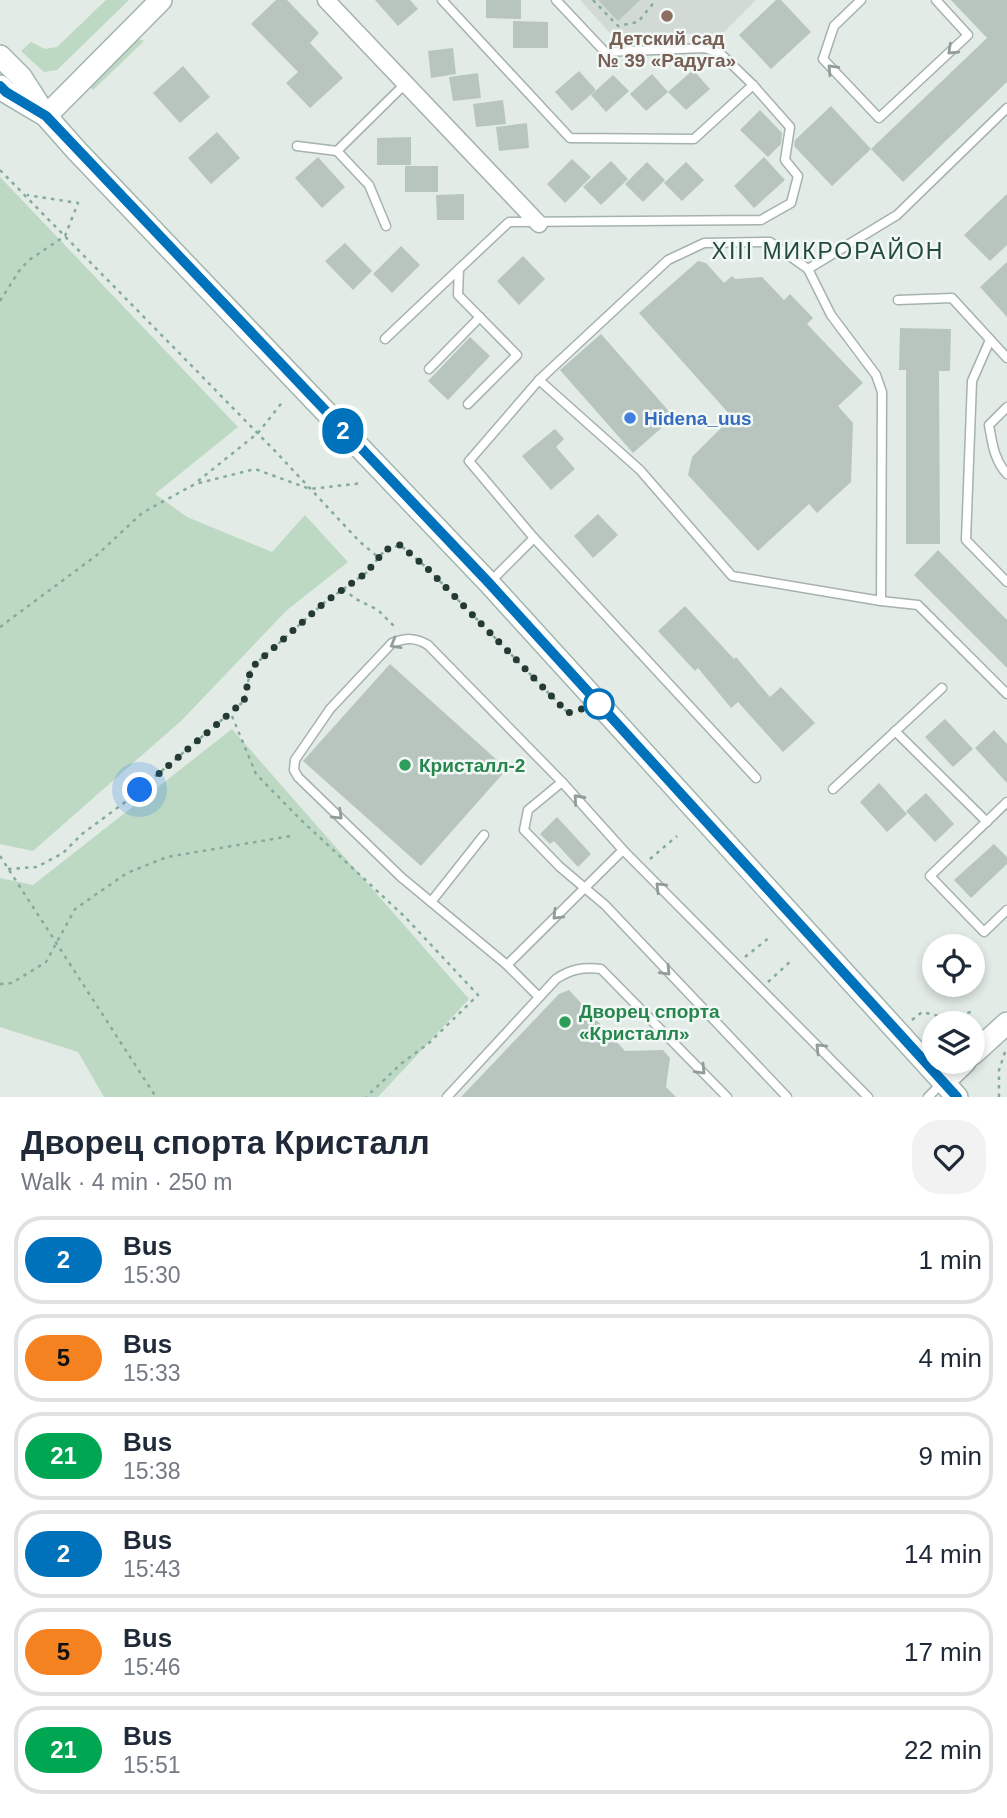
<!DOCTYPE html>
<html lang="en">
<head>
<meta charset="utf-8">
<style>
  body { margin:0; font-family:Helvetica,sans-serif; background:#f2f2f3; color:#1f2937; height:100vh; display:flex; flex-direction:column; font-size:26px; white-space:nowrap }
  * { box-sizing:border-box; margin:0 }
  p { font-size:23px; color:#747a83 }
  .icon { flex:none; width:38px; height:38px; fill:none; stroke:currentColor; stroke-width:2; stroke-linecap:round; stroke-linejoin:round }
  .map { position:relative; height:1097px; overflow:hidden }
  .side { display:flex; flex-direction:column; background:#fff; flex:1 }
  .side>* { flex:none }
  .badge { padding:0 14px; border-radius:23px; font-size:24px; line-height:46px }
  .tools { position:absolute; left:922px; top:934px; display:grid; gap:14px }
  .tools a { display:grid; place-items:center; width:63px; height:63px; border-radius:50%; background:#fff; box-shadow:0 4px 10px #0003; font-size:35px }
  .you { position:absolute; width:35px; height:35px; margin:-18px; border:5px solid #fff; border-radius:50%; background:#1a73e8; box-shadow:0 0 0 10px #1a73e833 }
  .map>.badge { position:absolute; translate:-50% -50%; box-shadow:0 0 0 4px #fff }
  .round { display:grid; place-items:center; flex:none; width:74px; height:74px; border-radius:28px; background:#f2f2f3 }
  .summary { display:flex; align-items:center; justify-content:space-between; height:119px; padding:0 21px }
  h1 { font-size:33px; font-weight:700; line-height:52px }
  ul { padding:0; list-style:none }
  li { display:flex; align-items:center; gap:21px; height:88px; margin:0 14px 10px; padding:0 7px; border:4px solid #e0e1e3; border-radius:28px }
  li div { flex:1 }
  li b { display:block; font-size:26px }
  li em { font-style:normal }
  li .badge { min-width:77px; font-weight:700; text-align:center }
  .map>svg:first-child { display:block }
  .built { fill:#d1dad5 }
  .green { fill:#bdd9c4 }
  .building { fill:#b8c5bf }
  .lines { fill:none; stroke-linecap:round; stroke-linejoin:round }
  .lane-casing { stroke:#a5b2ad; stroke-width:11 }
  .street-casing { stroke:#a5b2ad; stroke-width:19 }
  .secondary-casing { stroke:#a2b5ae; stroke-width:24 }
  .path { stroke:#86ab9e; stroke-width:2.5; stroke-dasharray:3.5 5; stroke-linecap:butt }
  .lane { stroke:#fff; stroke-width:8 }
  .street { stroke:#fff; stroke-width:16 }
  .secondary { stroke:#fff; stroke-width:21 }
  .oneway { stroke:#929c99 }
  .line-casing { stroke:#fff; stroke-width:16 }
  .line { stroke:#0072bc; stroke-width:10 }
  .walk { stroke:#243a33; stroke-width:7; stroke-dasharray:0 12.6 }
  .education-dot { fill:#8d6e63; stroke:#f2f8f5; stroke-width:2.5 }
  .shop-dot { fill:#3f7fe0; stroke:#f2f8f5; stroke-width:2.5 }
  .stop-dot { fill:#fff; stroke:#0072bc; stroke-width:3.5 }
  .leisure-dot { fill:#2e9e5b; stroke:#f2f8f5; stroke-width:2.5 }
  .labels { text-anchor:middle; stroke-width:5; stroke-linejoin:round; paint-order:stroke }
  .education-label { font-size:19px; font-weight:bold; fill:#785e54; stroke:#f2f8f5 }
  .shop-label { font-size:19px; font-weight:bold; fill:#366cbe; stroke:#f2f8f5; text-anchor:start }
  .leisure-label { font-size:19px; font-weight:bold; fill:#27864d; stroke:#f2f8f5; text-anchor:start }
  .quarter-label { font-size:23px; letter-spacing:2px; fill:#224a3e; stroke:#f2f8f5 }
</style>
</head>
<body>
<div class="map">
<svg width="1007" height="1097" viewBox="0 0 1007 1097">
  <rect width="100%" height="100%" fill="#e2ebe6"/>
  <polygon class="built" points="580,0 756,0 722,34 610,33"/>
  <g class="green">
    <polygon points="106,0 129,0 57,70 44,72 21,51 31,42 45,49 57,47"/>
    <polygon points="139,39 144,41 93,90 87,84 134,40"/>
    <polygon points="0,177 238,427 155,494 187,517 272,552 305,515 348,562 287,610 182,720 33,851 0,844"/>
    <polygon points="232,729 469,999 378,1097 104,1097 78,1052 0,1027 0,878 33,885"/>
  </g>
  <g class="building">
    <polygon points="276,0 287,0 319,33 310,43 343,78 310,108 286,83 298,72 251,24"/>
    <polygon points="375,0 410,0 418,9 398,26"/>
    <polygon points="486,0 521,0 521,19 486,18"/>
    <polygon points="598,0 640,0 618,21"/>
    <polygon points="776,0 781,0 811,32 771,69 739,35"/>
    <polygon points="951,0 1007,0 1007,82 903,182 871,149 987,38"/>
    <polygon points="513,21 548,22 548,48 513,48"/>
    <polygon points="453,48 456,74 431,78 428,51"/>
    <polygon points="183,66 210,97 180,123 153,93"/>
    <polygon points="693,70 710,89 686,110 668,92"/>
    <polygon points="579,71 596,90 572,111 555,92"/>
    <polygon points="478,73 481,98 453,101 449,77"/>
    <polygon points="652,74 668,92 646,111 630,94"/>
    <polygon points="613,75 629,91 606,112 591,95"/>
    <polygon points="503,100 506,124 476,127 473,104"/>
    <polygon points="831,106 871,149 832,186 794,146 795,140"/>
    <polygon points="760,110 782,133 781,144 768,157 740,130"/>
    <polygon points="527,123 529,148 499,151 496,127"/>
    <polygon points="217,132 240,158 211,184 188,158"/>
    <polygon points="411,137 411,165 377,165 377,138"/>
    <polygon points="318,157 345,187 322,208 295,178"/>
    <polygon points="764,157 785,180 754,208 734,186"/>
    <polygon points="572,159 591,177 565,203 547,184"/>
    <polygon points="611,161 628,179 601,205 583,187"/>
    <polygon points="647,162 665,180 643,202 625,184"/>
    <polygon points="686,162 704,180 682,201 664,183"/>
    <rect x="405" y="166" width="33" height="26"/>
    <polygon points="464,194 464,220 437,220 436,195"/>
    <polygon points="1007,194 1007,245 990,261 964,235"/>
    <polygon points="345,243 372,271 353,290 325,261"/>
    <polygon points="401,246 420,265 392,293 373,274"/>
    <polygon points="523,256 545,279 519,305 497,281"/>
    <polygon points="698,261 706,263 724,283 732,276 735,279 762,277 784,300 790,294 813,318 807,324 863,383 838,406 853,423 851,482 817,513 809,504 758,551 688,475 692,457 732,417 639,313"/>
    <polygon points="1007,262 1007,317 980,287"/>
    <polygon points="900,328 951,329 950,371 939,371 940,544 906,544 906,370 899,370"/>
    <polygon points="601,334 674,417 633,453 560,370"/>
    <polygon points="470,337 490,356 448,400 428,381"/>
    <polygon points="555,429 564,439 556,447 575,469 551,490 522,456"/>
    <polygon points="598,514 618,535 593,558 574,536"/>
    <polygon points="938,550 1007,620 1007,668 914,575"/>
    <polygon points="685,606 734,659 736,657 770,697 781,687 815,723 783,752 738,702 731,708 698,668 695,671 658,631"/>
    <polygon points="390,664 507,769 421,866 303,761"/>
    <polygon points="945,719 973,749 953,767 925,737"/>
    <polygon points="994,730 1007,744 1007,783 975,748"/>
    <polygon points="879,783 907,814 887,832 860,802"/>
    <polygon points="926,793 954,824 935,842 906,811"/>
    <polygon points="557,817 591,854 578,867 554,841 550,844 540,834"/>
    <polygon points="994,844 1007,857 1007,864 971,898 954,880"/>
    <polygon points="569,990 625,1051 663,1050 670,1058 666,1087 676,1097 461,1097 559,994"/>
  </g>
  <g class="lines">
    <defs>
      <g id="lane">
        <polyline points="442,0 570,138 694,139 753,85 720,53 704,48 605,52 556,0"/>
        <polyline points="861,0 834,26 823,59 879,118 968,35 936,0"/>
        <polyline points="297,146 337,151"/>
        <polyline points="386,226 369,185 337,151 406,83"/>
        <polyline points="898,300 952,298 1007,358"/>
        <polyline points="385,339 459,269"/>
        <polyline points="990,340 972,381 966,540 1007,582"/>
        <polyline points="429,369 480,317"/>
        <polyline points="539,380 640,470 732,576 881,601 882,392 876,375 831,315 808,269"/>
        <polyline points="468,404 517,355 458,295 459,269 509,222 761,220 791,203 798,176 785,160 790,127 753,85"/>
        <path d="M1007 407 989 425C992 442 994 460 1007 474"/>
        <polyline points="489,583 534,538"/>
        <polyline points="881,601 918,605 1007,694"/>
        <polyline points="895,731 987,822"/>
        <polyline points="756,778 534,538 469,461 539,380 668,260 704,243 770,242 808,269 897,215 1007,108"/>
        <polyline points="562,782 528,810 524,830 560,867 605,905 787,1097"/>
        <polyline points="833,789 942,688"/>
        <polyline points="1007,802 930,876 984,932 1007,910"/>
        <polyline points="431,902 484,835"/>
        <path d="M507 965 401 877 298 777 294 770 295 760 330 709 392 643C406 638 415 637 428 645L562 782 623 850 868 1097"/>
        <polyline points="539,997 507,965 623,850"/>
        <path d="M447 1097 556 979C571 969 583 967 601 969L727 1097"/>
        <polyline points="928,1097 943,1082"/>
      </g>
      <polyline id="street" points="326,0 539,224"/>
      <g id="secondary">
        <polyline points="0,56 21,77 46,116 77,151 489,583 957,1097"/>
        <polyline points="0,86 6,92 41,113"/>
        <polyline points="46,116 161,0"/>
        <polyline points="973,1054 1007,1023"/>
        <polyline points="944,1082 965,1062"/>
      </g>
    </defs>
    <use href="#lane" class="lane-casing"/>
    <use href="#street" class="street-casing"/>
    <use href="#secondary" class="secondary-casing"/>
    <g class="path">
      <polyline points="593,0 618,26 638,22 656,0"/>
      <polyline points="0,170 277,453 359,541 378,557"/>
      <polyline points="0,301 19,271 29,260 65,236 78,203 27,195"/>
      <polyline points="198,481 258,433 284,400"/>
      <polyline points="343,589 356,599 378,610 396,628"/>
      <polyline points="0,627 97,555 142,513 195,484 255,469 310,489 363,483"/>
      <polyline points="232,716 256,774 301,820 405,917 478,995 429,1043 402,1063 366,1097"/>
      <polyline points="0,856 156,1097"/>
      <polyline points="650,859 677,836"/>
      <polyline points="8,869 37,867 63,853 82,834 124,803 244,701 251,668 325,602 366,573 385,550 400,545 427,568 568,713"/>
      <polyline points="745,957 770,937"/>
      <polyline points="768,982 792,960"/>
      <polyline points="0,984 12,983 46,962 75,909 127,873 167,857 291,836"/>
      <polyline points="912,1020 922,1012 947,1018 971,1012"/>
      <polyline points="999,1097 999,1070 1005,1052"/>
    </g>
    <use href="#lane" class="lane"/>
    <use href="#street" class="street"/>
    <use href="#secondary" class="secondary"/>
  </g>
  <defs><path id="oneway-chevron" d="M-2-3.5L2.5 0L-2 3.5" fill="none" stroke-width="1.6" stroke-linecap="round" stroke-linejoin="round" transform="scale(1.75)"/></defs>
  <g class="oneway">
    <use href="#oneway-chevron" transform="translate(952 50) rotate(137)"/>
    <use href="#oneway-chevron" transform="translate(832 69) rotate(-134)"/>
    <use href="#oneway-chevron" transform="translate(395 644) rotate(150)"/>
    <use href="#oneway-chevron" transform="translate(578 799) rotate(-132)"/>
    <use href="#oneway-chevron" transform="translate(338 815) rotate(44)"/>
    <use href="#oneway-chevron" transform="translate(660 887) rotate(-135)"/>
    <use href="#oneway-chevron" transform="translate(557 915) rotate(135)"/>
    <use href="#oneway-chevron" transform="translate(666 971) rotate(46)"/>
    <use href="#oneway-chevron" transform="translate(820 1048) rotate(-135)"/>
    <use href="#oneway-chevron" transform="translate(701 1070) rotate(46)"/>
  </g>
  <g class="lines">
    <defs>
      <polyline id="line" points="0,86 6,92 46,116 489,583 957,1097"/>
    </defs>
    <use href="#line" class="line-casing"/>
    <use href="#line" class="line"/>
    <polyline class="walk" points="140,790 244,701 251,668 325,602 366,573 385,550 400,545 427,568 568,713 599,704"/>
  </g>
  <circle class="education-dot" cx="667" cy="16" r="7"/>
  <circle class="shop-dot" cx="630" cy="418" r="7"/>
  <circle class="stop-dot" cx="599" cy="704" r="14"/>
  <g class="leisure-dot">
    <circle cx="405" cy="765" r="7"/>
    <circle cx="565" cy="1022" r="7"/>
  </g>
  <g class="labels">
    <g class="education-label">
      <text x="667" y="45">Детский сад<tspan x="667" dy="22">№ 39 «Радуга»</tspan></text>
    </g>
    <g class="shop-label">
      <text x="644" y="425">Hidena_uus</text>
    </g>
    <g class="leisure-label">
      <text x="419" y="772">Кристалл-2</text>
      <text x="579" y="1018">Дворец спорта<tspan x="579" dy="22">«Кристалл»</tspan></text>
    </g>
    <g class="quarter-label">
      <text x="828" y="259">XIII МИКРОРАЙОН</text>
    </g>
  </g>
</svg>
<div class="tools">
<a><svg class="icon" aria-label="locate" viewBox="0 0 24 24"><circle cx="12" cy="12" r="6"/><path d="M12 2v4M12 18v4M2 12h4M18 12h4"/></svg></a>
<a><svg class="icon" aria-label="layers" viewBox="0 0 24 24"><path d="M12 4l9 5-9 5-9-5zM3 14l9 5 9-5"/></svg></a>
</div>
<div class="you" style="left:140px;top:790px"></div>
<b class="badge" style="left:343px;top:431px;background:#0072bc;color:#fff">2</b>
</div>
<section class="side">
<div class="summary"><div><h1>Дворец спорта Кристалл</h1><p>Walk · 4 min · 250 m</p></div><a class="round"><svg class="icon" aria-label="heart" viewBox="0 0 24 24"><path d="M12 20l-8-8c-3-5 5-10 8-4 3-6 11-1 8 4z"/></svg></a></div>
<ul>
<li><span class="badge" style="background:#0072bc;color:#fff">2</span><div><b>Bus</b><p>15:30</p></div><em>1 min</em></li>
<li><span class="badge" style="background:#f58220;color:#111">5</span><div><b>Bus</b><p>15:33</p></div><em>4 min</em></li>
<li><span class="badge" style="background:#00a651;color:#fff">21</span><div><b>Bus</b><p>15:38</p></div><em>9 min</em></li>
<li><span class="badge" style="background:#0072bc;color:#fff">2</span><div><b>Bus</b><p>15:43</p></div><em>14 min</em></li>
<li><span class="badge" style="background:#f58220;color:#111">5</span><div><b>Bus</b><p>15:46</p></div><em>17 min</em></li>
<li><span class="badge" style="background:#00a651;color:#fff">21</span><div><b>Bus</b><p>15:51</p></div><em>22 min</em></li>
</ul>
</section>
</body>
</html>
